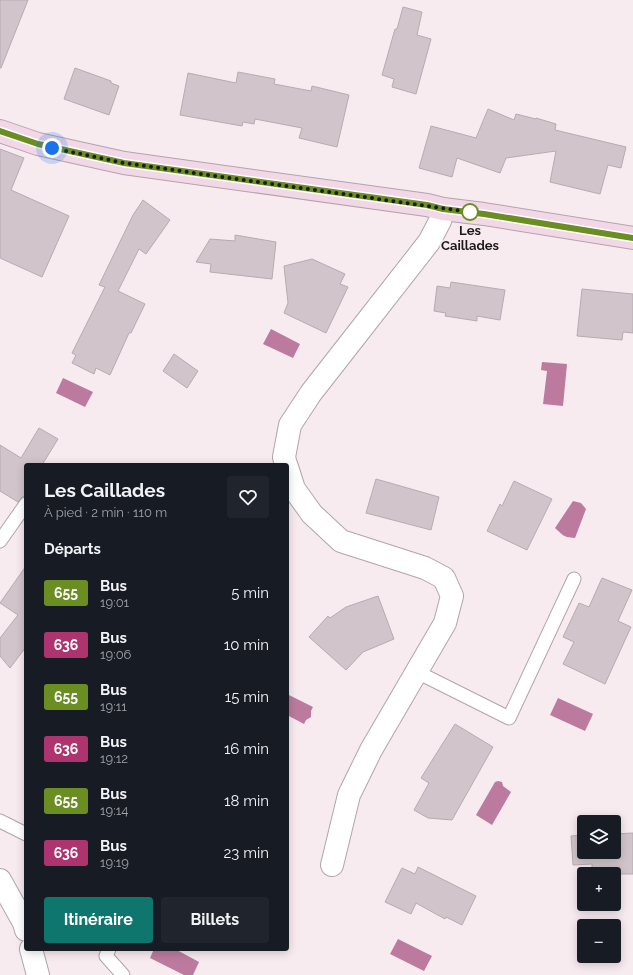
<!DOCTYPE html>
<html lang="fr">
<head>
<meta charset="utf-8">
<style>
  body { margin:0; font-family:Raleway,sans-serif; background:#20242c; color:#f1f3f6; height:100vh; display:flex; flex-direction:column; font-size:15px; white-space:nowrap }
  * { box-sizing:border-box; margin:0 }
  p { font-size:13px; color:#9ea1a6 }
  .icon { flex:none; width:22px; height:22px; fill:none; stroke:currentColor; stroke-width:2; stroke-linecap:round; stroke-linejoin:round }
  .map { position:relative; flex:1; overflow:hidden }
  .side { position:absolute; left:24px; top:463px; width:265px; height:488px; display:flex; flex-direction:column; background:#171b24; border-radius:4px; box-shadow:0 2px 10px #0003 }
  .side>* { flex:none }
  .badge { padding:0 8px; border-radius:3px; font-size:14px; line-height:26px }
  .controls { position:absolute; left:577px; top:815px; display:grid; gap:8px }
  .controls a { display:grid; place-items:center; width:44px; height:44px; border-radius:4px; background:#171b24; box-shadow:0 2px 10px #0003; font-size:20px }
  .you { position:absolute; width:20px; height:20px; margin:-10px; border:3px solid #fff; border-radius:50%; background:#1a73e8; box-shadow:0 0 0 6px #1a73e833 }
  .map>.badge { position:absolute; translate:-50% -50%; box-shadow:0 0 0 2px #fff }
  h2 { padding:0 20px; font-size:15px; line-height:36px }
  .round { display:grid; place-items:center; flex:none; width:42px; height:42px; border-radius:4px; background:#20242c }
  .headline { display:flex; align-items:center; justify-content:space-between; height:68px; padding:0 20px }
  h1 { font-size:19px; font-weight:700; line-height:30px }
  .action { display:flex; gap:8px; margin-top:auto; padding:8px 20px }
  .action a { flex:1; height:46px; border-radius:4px; background:#0f766e; color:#fff; font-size:16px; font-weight:700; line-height:46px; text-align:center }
  .action a+a { background:#20242c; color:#f1f3f6 }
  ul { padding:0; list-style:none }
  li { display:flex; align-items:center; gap:12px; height:52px; padding:0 20px }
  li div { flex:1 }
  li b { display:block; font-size:15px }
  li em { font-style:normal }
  li .badge { min-width:44px; font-weight:700; text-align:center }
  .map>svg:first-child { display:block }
  .water { fill:#bc7b9e }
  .building { fill:#d1c5cb; stroke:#b7abb1 }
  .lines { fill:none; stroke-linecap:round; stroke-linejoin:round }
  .lane-casing { stroke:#b0a5aa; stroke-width:15 }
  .street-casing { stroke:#b0a5aa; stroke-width:24 }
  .secondary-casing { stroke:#b0a5aa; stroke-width:24 }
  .lane { stroke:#fff; stroke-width:13 }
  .street { stroke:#fff; stroke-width:22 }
  .secondary { stroke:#f2d7e6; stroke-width:22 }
  .line-casing { stroke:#fff; stroke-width:9 }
  .line { stroke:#6b8e23; stroke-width:6 }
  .walk { stroke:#1d191b; stroke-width:4; stroke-dasharray:0 7.2 }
  .stop-dot { fill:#fff; stroke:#6b8e23; stroke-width:2 }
  .labels { text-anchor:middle; stroke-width:3.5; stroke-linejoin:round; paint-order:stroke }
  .stop-label { font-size:13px; font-weight:bold; fill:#1d191b; stroke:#f7ebf0 }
</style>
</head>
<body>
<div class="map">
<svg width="633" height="975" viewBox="0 0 633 975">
  <rect width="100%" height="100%" fill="#f7ebf0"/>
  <g class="water">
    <polygon points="271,329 300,344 293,358 263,344"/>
    <polygon points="542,362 567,364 563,406 543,404 547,371 541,370"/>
    <polygon points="63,378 93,392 85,407 56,393"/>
    <path d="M573 501 581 503 586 509 575 538C563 537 564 536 555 528Z"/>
    <polygon points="287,694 313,707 311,711 311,717 306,720 304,724 287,715"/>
    <polygon points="558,698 593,714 585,731 550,715"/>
    <polygon points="498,781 502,782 503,786 511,792 492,825 476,815 495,782"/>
    <polygon points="398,939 432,956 424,971 390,954"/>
    <polygon points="154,949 175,949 199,962 193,975 184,975 150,958"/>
  </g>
  <g class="building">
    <polygon points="0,0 28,0 1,68 0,68"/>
    <polygon points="403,7 422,12 417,35 431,39 416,94 392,87 394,79 382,75 395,29 397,29"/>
    <polygon points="75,68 111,81 111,83 119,86 109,115 64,99"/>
    <polygon points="238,72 275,79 274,84 311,91 312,86 349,95 337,147 299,138 302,128 255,119 254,124 243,122 242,126 180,115 188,73 236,83"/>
    <polygon points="488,109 514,120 516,114 536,119 536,118 556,124 555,130 626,147 621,168 608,165 600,194 550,182 556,151 506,158 500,173 457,158 452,177 419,168 431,126 476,138"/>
    <polygon points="0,149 24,158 11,190 69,216 42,277 0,258"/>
    <polygon points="143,200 170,220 146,254 139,249 118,291 145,304 131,333 129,333 110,375 96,368 94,374 72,363 76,355 72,353 105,287 99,285 133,215"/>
    <polygon points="235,235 276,242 272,279 210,272 211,264 196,262 210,239 235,241"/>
    <polygon points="312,259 345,274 340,284 348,287 326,333 284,313 288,303 284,266"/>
    <polygon points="451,282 505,290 500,320 477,316 477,321 445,316 446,313 434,311 437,286 450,288"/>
    <polygon points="582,289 633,294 633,333 623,332 622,340 577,336"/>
    <polygon points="174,354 198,371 187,388 163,371"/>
    <polygon points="39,428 58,439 42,465 26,465 26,496 22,497 18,502 0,491 0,445 21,458"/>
    <polygon points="376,479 439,497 431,530 366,513"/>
    <polygon points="514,481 552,499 527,550 487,531 500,504 502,506"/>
    <polygon points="26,566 26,647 10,668 0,656 0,638 18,615 0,603"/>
    <polygon points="602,578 632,590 618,621 631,627 605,684 563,664 574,642 563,637 579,603 589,607"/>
    <polygon points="378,596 394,639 363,652 346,670 309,637 328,616 330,618 346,607"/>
    <polygon points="455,724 493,747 452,820 428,818 414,810 429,783 421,778"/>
    <polygon points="633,833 633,874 609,874 609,869 592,870 592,864 573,865 571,836 584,835 584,852 614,852 614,834"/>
    <polygon points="418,867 476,896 462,925 446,917 445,919 416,903 411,914 385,902 402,868 415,874"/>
  </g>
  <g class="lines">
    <defs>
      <g id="lane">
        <polyline points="0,541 26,504"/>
        <polyline points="417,672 509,718 574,579"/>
        <polyline points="0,821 26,834"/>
        <polyline points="109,949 106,956 123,975"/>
      </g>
      <g id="street">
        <polyline points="286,465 284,457 290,425 311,393 429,242 440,221 443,209"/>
        <polyline points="287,467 294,489 312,514 341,541 425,568 444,578 452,596 445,623 371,750 349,795 332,865"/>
        <polyline points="0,880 24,923 26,930"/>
        <polyline points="31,949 38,975"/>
      </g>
      <polyline id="secondary" points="0,131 38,144 124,163 427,205 443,209 484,214 633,238"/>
    </defs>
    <use href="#lane" class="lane-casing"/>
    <use href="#street" class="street-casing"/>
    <use href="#secondary" class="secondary-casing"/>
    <use href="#lane" class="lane"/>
    <use href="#street" class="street"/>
    <use href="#secondary" class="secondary"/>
  </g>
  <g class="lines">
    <defs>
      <polyline id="line" points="0,131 38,144 124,163 427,205 443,209 484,214 633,238"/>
    </defs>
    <use href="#line" class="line-casing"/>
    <use href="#line" class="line"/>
    <polyline class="walk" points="52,148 124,163 470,212"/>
  </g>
  <circle class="stop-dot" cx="470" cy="212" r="8"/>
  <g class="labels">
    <g class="stop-label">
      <text x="470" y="235">Les<tspan x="470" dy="15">Caillades</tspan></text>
    </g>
  </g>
</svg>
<div class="controls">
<a><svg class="icon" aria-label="layers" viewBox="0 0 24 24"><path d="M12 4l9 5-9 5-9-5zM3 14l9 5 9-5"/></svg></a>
<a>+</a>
<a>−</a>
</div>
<div class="you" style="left:52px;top:148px"></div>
<section class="side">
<div class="headline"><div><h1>Les Caillades</h1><p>À pied · 2 min · 110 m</p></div><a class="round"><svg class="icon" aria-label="heart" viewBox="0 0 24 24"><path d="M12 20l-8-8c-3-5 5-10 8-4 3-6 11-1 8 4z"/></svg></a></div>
<h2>Départs</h2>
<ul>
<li><span class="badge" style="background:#6b8e23;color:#fff">655</span><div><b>Bus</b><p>19:01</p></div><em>5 min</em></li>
<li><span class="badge" style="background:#ae346f;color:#fff">636</span><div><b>Bus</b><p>19:06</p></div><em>10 min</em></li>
<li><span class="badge" style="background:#6b8e23;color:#fff">655</span><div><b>Bus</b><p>19:11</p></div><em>15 min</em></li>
<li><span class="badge" style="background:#ae346f;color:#fff">636</span><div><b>Bus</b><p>19:12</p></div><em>16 min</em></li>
<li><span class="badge" style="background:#6b8e23;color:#fff">655</span><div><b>Bus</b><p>19:14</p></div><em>18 min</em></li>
<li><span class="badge" style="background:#ae346f;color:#fff">636</span><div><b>Bus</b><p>19:19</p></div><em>23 min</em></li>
</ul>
<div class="action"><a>Itinéraire</a><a>Billets</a></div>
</section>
</div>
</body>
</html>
